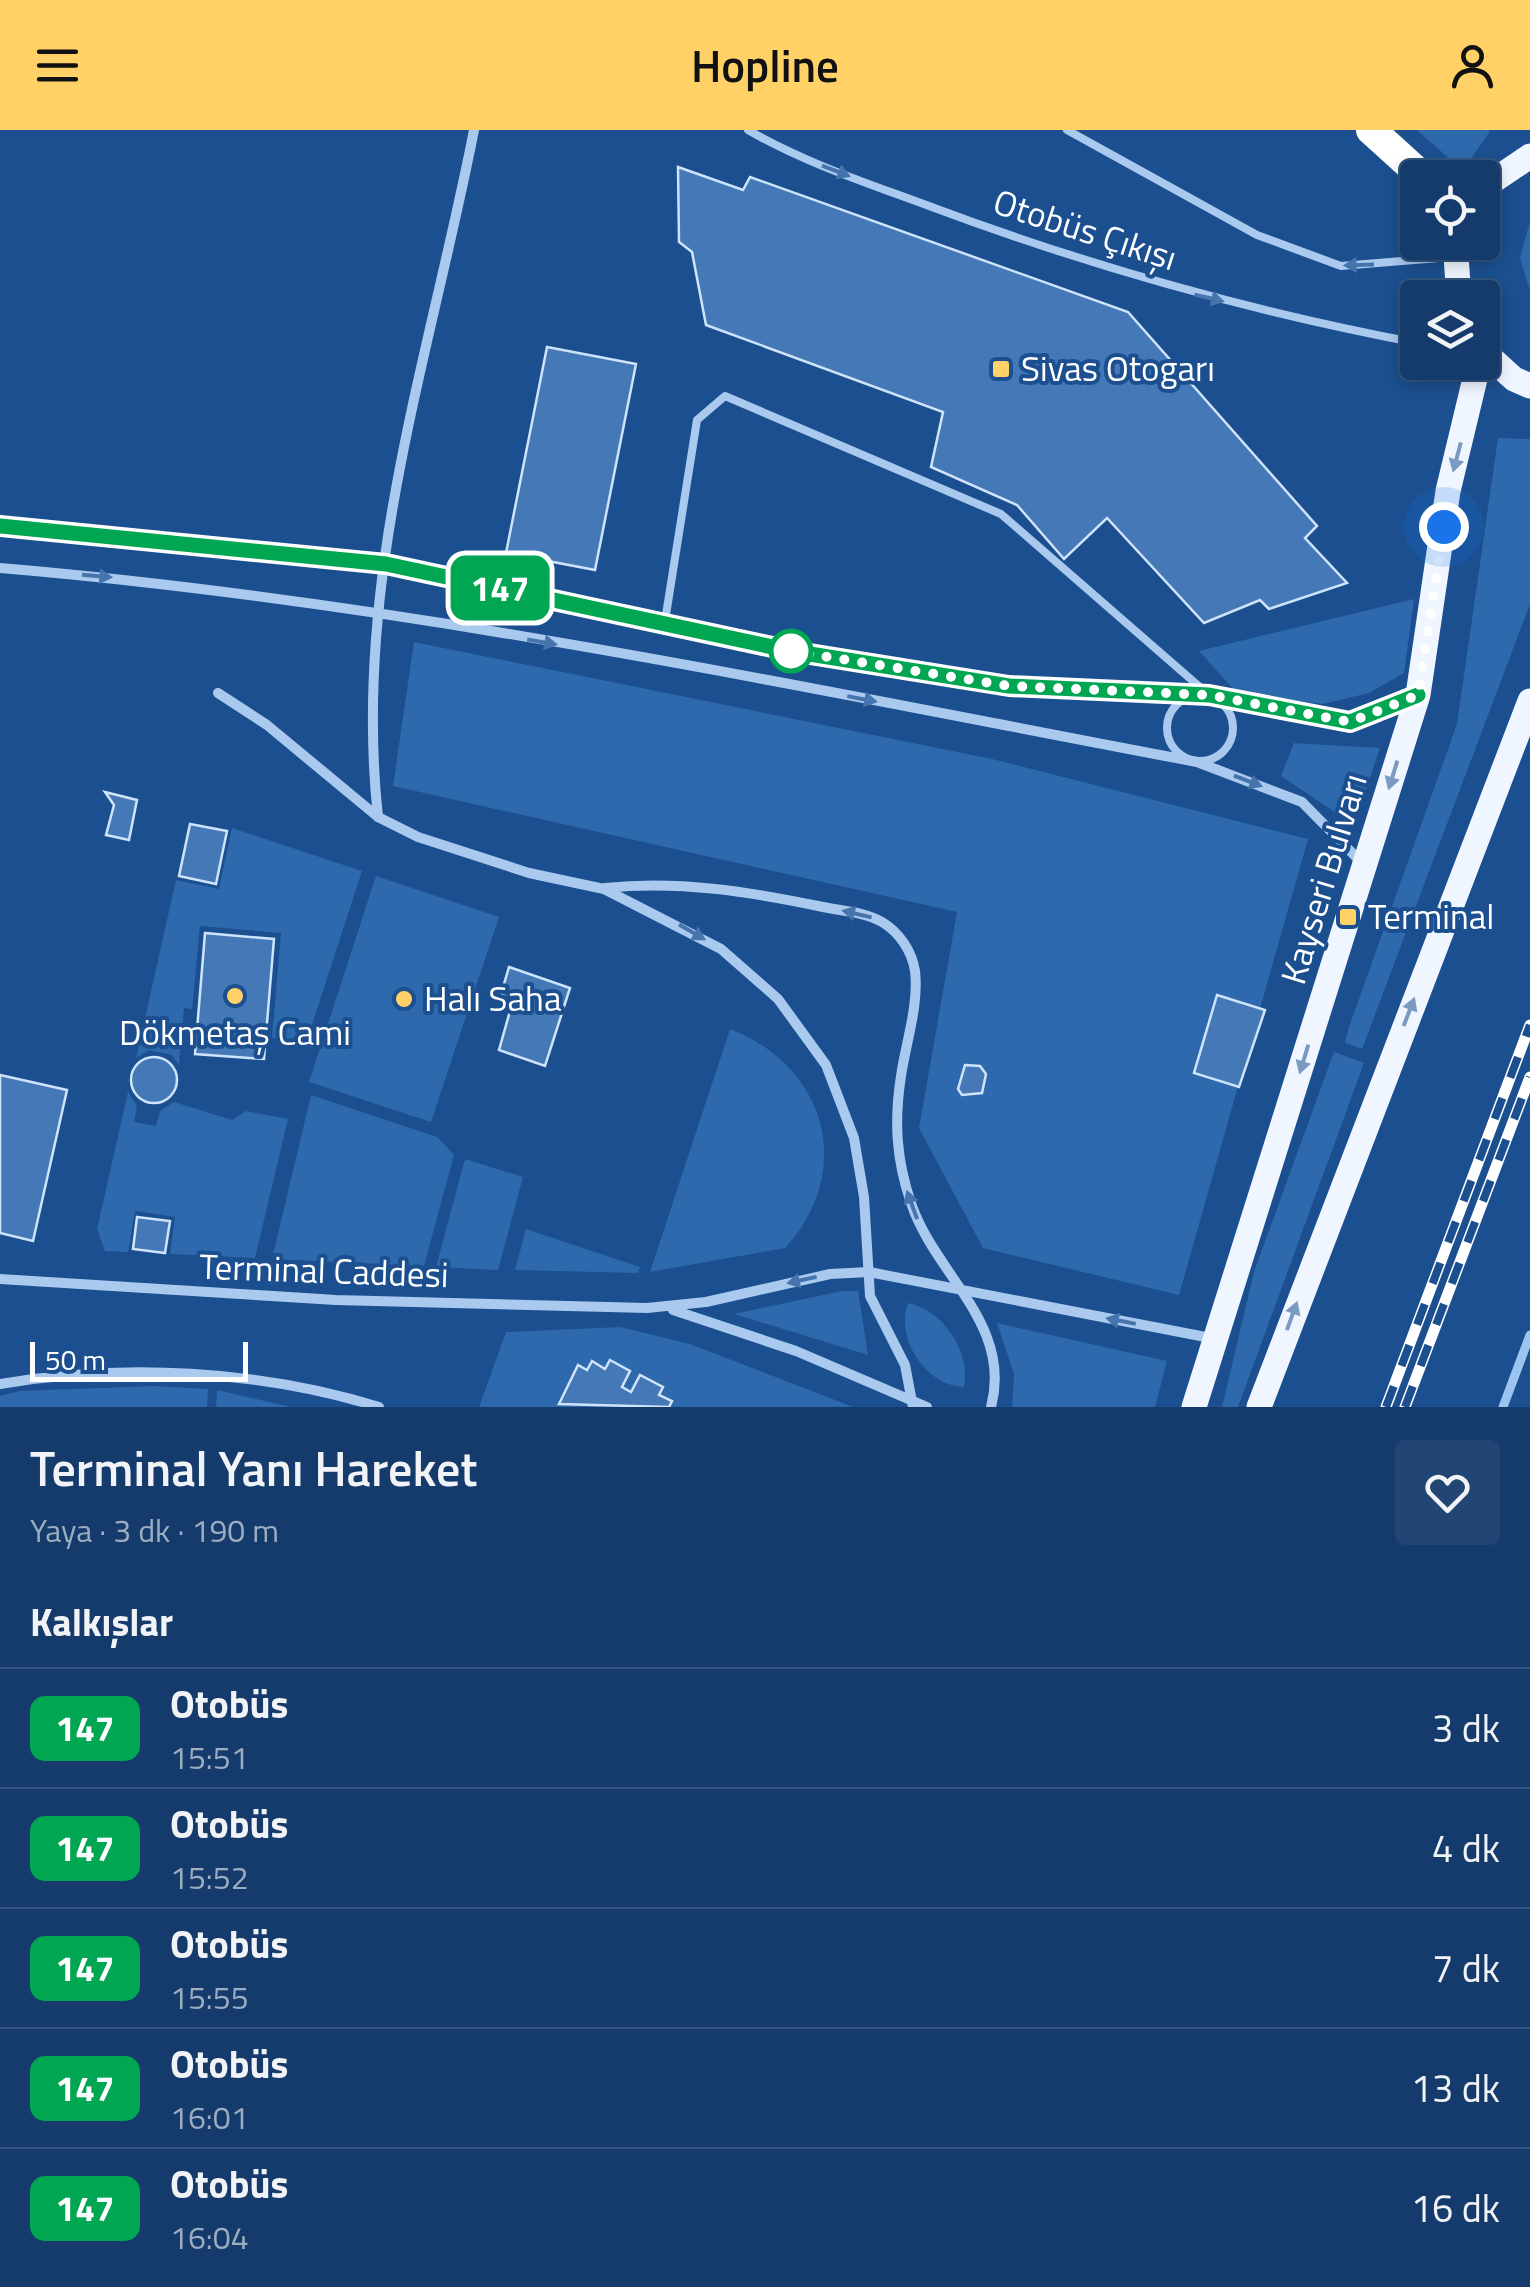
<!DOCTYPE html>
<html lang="tr">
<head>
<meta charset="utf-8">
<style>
  body { margin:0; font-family:"Titillium Web",sans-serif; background:#214673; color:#f1f3f6; height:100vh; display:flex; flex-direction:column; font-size:38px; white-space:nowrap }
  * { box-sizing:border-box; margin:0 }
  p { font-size:32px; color:#9dadc1 }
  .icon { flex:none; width:55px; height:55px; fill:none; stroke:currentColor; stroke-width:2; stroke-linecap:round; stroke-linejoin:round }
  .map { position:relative; height:1277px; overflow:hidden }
  .drawer { display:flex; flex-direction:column; background:#143b6b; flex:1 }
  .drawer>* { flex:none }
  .badge { padding:0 20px; border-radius:15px; font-size:35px; line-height:65px }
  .tools { position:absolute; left:1400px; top:30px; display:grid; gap:20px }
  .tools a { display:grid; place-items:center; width:100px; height:100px; border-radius:10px; background:#143b6b; box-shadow:0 5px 15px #0003,0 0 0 2px #33557e; font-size:50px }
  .scale { position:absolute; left:30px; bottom:25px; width:218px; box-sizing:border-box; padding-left:10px; border:5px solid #fff; border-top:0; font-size:28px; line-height:35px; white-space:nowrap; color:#fff; -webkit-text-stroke:8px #1b4f8f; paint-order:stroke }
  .you { position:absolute; width:50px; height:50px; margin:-25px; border:8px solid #fff; border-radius:50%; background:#1a73e8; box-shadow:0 0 0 15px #1a73e833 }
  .map>.badge { position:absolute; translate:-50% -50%; box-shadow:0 0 0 5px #fff }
  h2 { padding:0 30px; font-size:38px; line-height:90px }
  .round { display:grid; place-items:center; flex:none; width:105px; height:105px; border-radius:10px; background:#214673 }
  .headline { display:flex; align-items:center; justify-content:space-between; height:170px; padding:0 30px }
  h1 { font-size:48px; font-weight:600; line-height:75px }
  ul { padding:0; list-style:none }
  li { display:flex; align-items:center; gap:30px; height:120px; padding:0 30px; border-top:2px solid #33557e }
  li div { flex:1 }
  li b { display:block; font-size:38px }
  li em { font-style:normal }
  li .badge { min-width:110px; font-weight:700; text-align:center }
  header { display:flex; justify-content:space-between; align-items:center; height:130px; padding:0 30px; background:#ffd166; color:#111; font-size:45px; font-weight:600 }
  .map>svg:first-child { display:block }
  .green { fill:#2e69ad }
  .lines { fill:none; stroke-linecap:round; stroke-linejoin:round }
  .stream { stroke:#9cc4f0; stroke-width:9 }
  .building { fill:#4478b7; stroke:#cfe3fa; stroke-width:2.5 }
  .lane { stroke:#a9c9ee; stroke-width:8 }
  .street { stroke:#a9c9ee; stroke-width:10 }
  .primary { stroke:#f0f6ff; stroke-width:25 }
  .highway { stroke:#fff; stroke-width:30 }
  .rail-casing { stroke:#fff; stroke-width:11 }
  .rail { stroke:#1b4f8f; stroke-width:8; stroke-dasharray:22; stroke-linecap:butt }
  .oneway { fill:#4674ac }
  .oneway2 { fill:#7b9ac1 }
  .line-casing { stroke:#fff; stroke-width:22 }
  .line { stroke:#00a651; stroke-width:15 }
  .walk { stroke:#fff; stroke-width:10; stroke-dasharray:0 18 }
  .poi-dot { fill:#ffd166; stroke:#1b4f8f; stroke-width:4 }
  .stop-dot { fill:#fff; stroke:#00a651; stroke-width:5 }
  .labels { text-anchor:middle; stroke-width:8; stroke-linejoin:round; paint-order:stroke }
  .street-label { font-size:35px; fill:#fff; stroke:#1b4f8f }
  .poi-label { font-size:35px; fill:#fff; stroke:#1b4f8f; text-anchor:start }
</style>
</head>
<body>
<header><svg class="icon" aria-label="menu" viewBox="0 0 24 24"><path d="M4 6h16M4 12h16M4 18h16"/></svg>Hopline<svg class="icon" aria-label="person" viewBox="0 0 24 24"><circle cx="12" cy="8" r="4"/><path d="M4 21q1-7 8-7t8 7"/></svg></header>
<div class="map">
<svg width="1530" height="1277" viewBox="0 0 1530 1277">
  <rect width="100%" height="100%" fill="#1b4f8f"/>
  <g class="green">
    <polygon points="1417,0 1488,0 1490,1 1463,41"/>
    <polygon points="1530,91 1530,161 1520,128"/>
    <polygon points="1498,308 1530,309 1530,474 1362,919 1345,913 1349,897 1457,594"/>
    <polygon points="1414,469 1404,543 1369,563 1323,574 1237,563 1199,521"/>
    <polygon points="414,512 992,629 1308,709 1179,1165 983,1118 919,998 957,782 393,656"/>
    <polygon points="1294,613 1380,618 1354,695 1281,646"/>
    <polygon points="232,698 362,741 306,913 272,908 281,803 200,796 192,879 184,878 179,935 172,925 149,920 136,928 176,750 219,759"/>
    <polygon points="376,746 499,787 431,992 309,952"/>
    <path d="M730 899C826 936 856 1040 785 1118L650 1142Z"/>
    <polygon points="1334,922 1364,933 1238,1277 1222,1277 1254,1142"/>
    <polygon points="128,962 137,976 134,992 156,996 160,981 174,972 232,990 246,981 288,989 255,1128 170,1124 175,1087 135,1081 128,1122 105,1121 97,1099"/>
    <polygon points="311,965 437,1007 454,1025 424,1136 272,1129"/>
    <polygon points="465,1029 523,1047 498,1140 436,1137"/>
    <polygon points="526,1099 640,1137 638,1143 515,1140"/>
    <polygon points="842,1161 858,1161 868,1225 734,1184"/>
    <path d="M908 1173C943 1180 971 1222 964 1257 926 1256 895 1209 908 1173Z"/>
    <polygon points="997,1193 1167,1231 1155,1277 1012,1277 1014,1244"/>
    <polygon points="620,1197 690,1214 853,1277 479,1277 506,1202"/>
    <polygon points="155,1256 208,1259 207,1277 0,1277 0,1266 19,1261"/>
    <polygon points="217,1260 291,1277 216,1277"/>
  </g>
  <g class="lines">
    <polyline class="stream" points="1503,1277 1530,1205"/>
  </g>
  <g class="building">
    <polygon points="678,37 743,60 750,47 1128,182 1317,396 1305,408 1347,453 1269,479 1260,470 1204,493 1107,388 1064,429 1017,375 931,337 943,282 706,195 692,122 679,112"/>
    <polygon points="547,217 636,234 595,440 506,423"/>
    <polygon points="105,662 137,670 129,710 106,705 114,675"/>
    <polygon points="190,694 227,701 216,754 179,746"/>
    <polygon points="205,803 274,809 264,929 195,924"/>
    <polygon points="509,837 570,858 545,936 499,920 512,874 501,864"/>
    <polygon points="1217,865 1265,880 1239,957 1194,943"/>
    <circle cx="154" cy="950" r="23"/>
    <polygon points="965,935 980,936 986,944 982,963 962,965 958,959"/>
    <polygon points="0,945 67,960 33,1111 0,1103"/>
    <polygon points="137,1087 170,1091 165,1123 133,1119"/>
    <polygon points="610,1230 630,1241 622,1257 631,1262 640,1245 663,1257 659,1265 672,1271 669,1277 559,1274 578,1235 587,1240 592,1231 605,1239"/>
  </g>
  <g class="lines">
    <g class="lane">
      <path d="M748 0C805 33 867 53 929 76 1089 136 1249 181 1418 213"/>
      <polyline points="1067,0 1257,105 1341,136 1451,127"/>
      <polyline points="665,491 697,290 725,266 1001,384 1209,565"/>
      <circle cx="1200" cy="598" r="33"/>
    </g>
    <g class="street">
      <polyline points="0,396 385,434 791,521 1009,556 1209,565 1350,592 1413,567"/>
      <path d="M0 438C403 472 800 557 1197 632L1302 672 1361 732"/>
      <polyline points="218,563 267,595 378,687 418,707 529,743 604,759 721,819 778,869 826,935 854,1008 864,1067 870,1166 905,1235 913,1277"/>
      <path d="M378 687C352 449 429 230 474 0"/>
      <path d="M605 758C679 750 751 762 823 777 842 781 865 782 882 792 899 802 912 821 915 841 919 875 906 912 901 946 894 991 896 1029 911 1073 935 1145 1013 1194 991 1277"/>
      <polyline points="0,1149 336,1170 647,1178 706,1172 830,1144 869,1142 1216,1209"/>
      <polyline points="673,1180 796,1221 927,1277"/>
      <path d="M0 1254C123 1233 260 1240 379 1277"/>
    </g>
    <g class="primary">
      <polyline points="1482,64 1490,53 1530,26"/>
      <polyline points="1459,168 1456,126 1460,112"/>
      <polyline points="1482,220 1514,249 1530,256"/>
      <polyline points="1194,1277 1418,565 1448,361 1479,232"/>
      <polyline points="1259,1277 1530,571"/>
    </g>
    <polyline class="highway" points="1371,0 1424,48"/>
    <defs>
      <g id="rail">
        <polyline points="1386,1277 1530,895"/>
        <polyline points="1405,1277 1530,947"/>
      </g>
    </defs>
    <use href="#rail" class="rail-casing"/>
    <use href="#rail" class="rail"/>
  </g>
  <defs><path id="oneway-solid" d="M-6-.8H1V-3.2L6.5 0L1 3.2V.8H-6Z" transform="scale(2.5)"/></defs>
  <g class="oneway">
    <use href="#oneway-solid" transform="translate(836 41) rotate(21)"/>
    <use href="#oneway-solid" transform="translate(1359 135) rotate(178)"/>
    <use href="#oneway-solid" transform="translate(1209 168) rotate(13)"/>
    <use href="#oneway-solid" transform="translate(97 446) rotate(5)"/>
    <use href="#oneway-solid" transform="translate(542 512) rotate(10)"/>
    <use href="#oneway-solid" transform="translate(862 569) rotate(11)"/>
    <use href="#oneway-solid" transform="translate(1248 651) rotate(21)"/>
    <use href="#oneway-solid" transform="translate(857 784) rotate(-167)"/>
    <use href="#oneway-solid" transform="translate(692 802) rotate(30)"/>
    <use href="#oneway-solid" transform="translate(912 1075) rotate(-110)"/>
    <use href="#oneway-solid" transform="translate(802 1150) rotate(168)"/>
    <use href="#oneway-solid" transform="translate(1121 1191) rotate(-169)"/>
  </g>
  <g class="oneway2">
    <use href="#oneway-solid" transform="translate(1457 327) rotate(105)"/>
    <use href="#oneway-solid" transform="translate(1393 645) rotate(107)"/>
    <use href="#oneway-solid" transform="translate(1409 882) rotate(-69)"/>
    <use href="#oneway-solid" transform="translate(1304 929) rotate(107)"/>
    <use href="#oneway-solid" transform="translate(1292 1186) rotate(-70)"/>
  </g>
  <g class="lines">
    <defs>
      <polyline id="line" points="0,396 386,434 791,521 1009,556 1209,565 1350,592 1418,565"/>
    </defs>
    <use href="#line" class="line-casing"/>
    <use href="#line" class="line"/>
    <polyline class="walk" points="791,521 1009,556 1209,565 1350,592 1418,565 1444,397"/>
  </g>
  <g class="poi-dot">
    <rect x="991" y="229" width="20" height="20" rx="5"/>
    <rect x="1338" y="777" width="20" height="20" rx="5"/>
    <circle cx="235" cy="866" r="10"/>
    <circle cx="404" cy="869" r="10"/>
  </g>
  <circle class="stop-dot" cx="791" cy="521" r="20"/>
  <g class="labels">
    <g class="street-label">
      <text transform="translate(1085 100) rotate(18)" y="12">Otobüs Çıkışı</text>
      <text transform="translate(1324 749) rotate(-73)" y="12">Kayseri Bulvarı</text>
      <text transform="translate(324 1141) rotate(2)" y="12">Terminal Caddesi</text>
    </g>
    <g class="poi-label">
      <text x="1021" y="251">Sivas Otogarı</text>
      <text x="1368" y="799">Terminal</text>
      <text x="424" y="881">Halı Saha</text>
      <text x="235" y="915" text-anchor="middle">Dökmetaş Cami</text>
    </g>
  </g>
</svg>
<div class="tools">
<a><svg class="icon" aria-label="locate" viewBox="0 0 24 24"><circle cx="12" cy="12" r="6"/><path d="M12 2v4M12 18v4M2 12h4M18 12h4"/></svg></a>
<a><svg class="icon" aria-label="layers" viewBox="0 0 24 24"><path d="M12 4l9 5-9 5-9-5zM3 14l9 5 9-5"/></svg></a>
</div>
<div class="scale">50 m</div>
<div class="you" style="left:1444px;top:397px"></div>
<b class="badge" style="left:500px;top:458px;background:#00a651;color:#fff">147</b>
</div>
<section class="drawer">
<div class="headline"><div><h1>Terminal Yanı Hareket</h1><p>Yaya · 3 dk · 190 m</p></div><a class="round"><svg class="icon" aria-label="heart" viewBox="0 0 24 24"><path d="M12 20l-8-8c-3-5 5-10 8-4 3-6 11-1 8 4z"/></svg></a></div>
<h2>Kalkışlar</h2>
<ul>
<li><span class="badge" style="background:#00a651;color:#fff">147</span><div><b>Otobüs</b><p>15:51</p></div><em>3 dk</em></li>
<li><span class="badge" style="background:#00a651;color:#fff">147</span><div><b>Otobüs</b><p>15:52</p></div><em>4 dk</em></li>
<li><span class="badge" style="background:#00a651;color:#fff">147</span><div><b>Otobüs</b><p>15:55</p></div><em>7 dk</em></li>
<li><span class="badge" style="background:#00a651;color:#fff">147</span><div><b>Otobüs</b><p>16:01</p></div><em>13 dk</em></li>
<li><span class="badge" style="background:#00a651;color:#fff">147</span><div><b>Otobüs</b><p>16:04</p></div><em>16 dk</em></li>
</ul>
</section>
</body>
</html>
